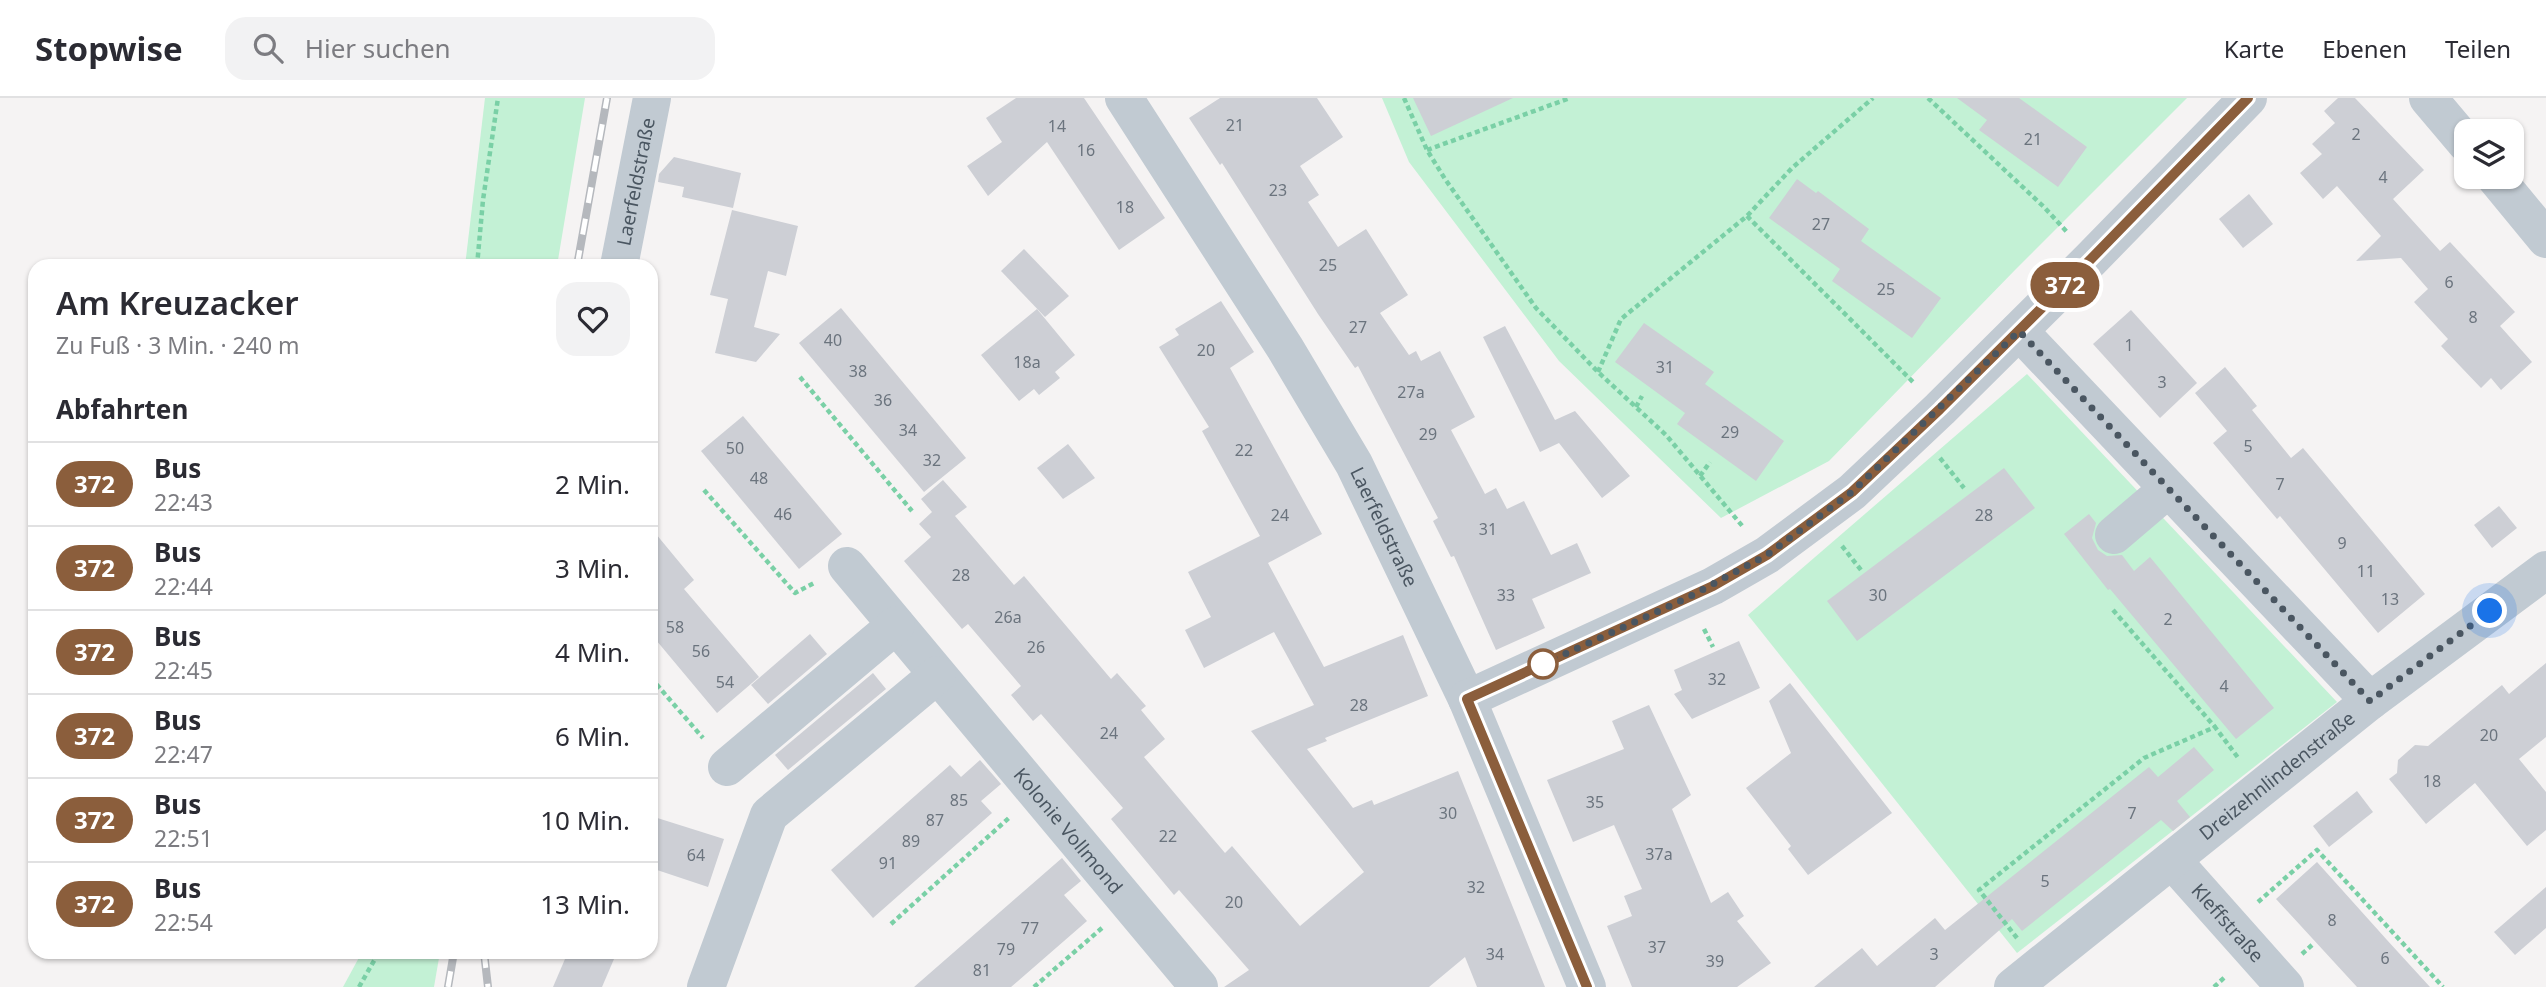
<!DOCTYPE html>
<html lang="de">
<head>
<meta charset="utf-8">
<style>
  body { margin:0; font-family:"Noto Sans",sans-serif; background:#f2f2f3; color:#2b2b33; height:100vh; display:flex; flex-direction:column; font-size:26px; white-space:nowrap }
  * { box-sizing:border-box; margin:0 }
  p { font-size:23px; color:#7c7c81 }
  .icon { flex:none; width:38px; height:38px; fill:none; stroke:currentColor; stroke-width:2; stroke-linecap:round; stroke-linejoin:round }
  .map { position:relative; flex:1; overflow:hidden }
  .panel { position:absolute; left:28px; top:161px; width:630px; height:700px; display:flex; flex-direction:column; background:#fff; border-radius:21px; box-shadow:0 2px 5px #0004 }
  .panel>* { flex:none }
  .badge { padding:0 14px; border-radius:23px; font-size:24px; line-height:46px }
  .tools { position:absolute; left:2454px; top:21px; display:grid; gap:14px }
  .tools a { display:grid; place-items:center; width:70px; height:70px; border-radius:14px; background:#fff; box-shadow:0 2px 5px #0004; font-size:35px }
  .you { position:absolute; width:35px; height:35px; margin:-18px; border:5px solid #fff; border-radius:50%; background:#1a73e8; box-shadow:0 0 0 10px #1a73e833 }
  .map>.badge { position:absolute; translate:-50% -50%; box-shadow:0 0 0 4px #fff }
  h2 { padding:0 28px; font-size:26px; line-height:63px }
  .round { display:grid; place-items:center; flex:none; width:74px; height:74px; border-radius:21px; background:#f2f2f3 }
  .headline { display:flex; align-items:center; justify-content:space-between; height:119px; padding:0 28px }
  h1 { font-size:33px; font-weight:600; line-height:52px }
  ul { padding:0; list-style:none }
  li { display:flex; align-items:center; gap:21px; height:84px; padding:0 28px; border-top:2px solid #e1e1e2 }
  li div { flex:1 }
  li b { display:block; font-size:26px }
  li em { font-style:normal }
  li .badge { min-width:77px; font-weight:700; text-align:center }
  header { display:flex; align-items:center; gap:42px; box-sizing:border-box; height:98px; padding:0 35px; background:#fff; border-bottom:2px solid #e1e1e2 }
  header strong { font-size:33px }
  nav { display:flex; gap:38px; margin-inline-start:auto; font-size:24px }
  .search { width:490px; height:63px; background:#f2f2f3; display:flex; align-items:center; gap:18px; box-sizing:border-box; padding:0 24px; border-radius:21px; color:#7c7c81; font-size:26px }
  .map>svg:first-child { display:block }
  .green { fill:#c3f1d5 }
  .building { fill:#cdcfd5 }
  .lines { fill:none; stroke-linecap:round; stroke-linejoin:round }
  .path { stroke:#7ad0a6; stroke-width:4.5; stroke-dasharray:5 3.5; stroke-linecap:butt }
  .minor { stroke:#c1cad2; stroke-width:38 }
  .rail-casing { stroke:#b5b8bd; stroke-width:8 }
  .rail { stroke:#fff; stroke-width:5; stroke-dasharray:16; stroke-linecap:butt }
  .line-casing { stroke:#fff; stroke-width:16 }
  .line { stroke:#8b5e3c; stroke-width:10 }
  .walk { stroke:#4a5661; stroke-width:7; stroke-dasharray:0 12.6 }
  .stop-dot { fill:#fff; stroke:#8b5e3c; stroke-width:3.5 }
  .labels { text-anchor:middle; stroke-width:5; stroke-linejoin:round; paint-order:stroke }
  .number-label { font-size:16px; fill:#6b747e }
  .street-label { font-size:19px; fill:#4a5661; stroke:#fff }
</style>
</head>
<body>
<header>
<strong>Stopwise</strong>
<div class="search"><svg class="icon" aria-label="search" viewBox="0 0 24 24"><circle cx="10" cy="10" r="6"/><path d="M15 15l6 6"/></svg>Hier suchen</div>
<nav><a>Karte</a><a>Ebenen</a><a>Teilen</a></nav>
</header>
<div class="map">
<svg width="2546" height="889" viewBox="0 0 2546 889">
  <rect width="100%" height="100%" fill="#f5f3f3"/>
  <g class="green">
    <polygon points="485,0 585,0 557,168 465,168"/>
    <polygon points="1382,0 2187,0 2015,172 1829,363 1721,420 1559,263 1409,64"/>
    <polygon points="2027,276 2337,604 2017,855 1748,517"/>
    <polygon points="362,854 440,854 434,889 343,889"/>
  </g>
  <g class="building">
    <polygon points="1016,0 1084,0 1165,120 1119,152 1047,44 988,98 967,68 1002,44 986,20"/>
    <polygon points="1220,0 1317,0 1343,39 1300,68 1319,97 1308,104 1338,149 1366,131 1408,197 1380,215 1409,257 1416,253 1421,263 1440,253 1475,319 1451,332 1485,396 1496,390 1507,411 1524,403 1551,457 1577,445 1591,475 1532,501 1545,530 1496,552 1454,458 1451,459 1433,423 1438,420 1358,268 1355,270 1318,216 1222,65 1220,67 1189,20"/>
    <polygon points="1413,0 1513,0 1431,38"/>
    <polygon points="1957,0 2019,0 2087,49 2058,89 1979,32 1987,22"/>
    <polygon points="2338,0 2355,0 2424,72 2393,101 2440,153 2450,144 2515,214 2500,228 2532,264 2501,292 2491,280 2481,290 2441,248 2448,241 2414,204 2428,191 2401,160 2356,163 2381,138 2337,88 2323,101 2300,75 2322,56 2312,46 2335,25 2324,13"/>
    <polygon points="674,59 741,75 733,110 682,99 684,89 658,84 659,76"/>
    <polygon points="1797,81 1816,95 1818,93 1869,131 1861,143 1941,200 1912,240 1832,183 1840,171 1769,120"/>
    <polygon points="2249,96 2273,126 2243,150 2219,121"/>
    <polygon points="732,112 798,128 786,178 768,173 754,229 780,236 756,264 715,255 728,201 710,197"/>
    <polygon points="1024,151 1069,198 1045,219 1001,173"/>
    <polygon points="1221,203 1254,254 1230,270 1322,436 1268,465 1324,569 1403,537 1428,598 1325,640 1327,643 1307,651 1353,710 1372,702 1374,707 1458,673 1545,889 1477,889 1465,859 1429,889 1224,889 1249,872 1179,792 1174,797 1111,721 1123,710 1041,616 1033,623 1011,597 1021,588 968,526 962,531 904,463 931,439 919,426 932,414 921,401 943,382 967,409 955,418 1014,487 1024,478 1111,581 1117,575 1146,608 1141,612 1165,641 1144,659 1225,755 1232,748 1300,828 1364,774 1251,633 1314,607 1274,534 1204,570 1185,532 1211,519 1188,474 1260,438 1202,333 1209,329 1159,249 1179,237 1175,231"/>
    <polygon points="841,210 966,360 924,394 799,245"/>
    <polygon points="1037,211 1075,257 1055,274 1060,280 1039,297 1034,291 1019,303 981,257"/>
    <polygon points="2131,212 2197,285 2160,320 2093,246"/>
    <polygon points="1644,225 1714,274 1705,286 1784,343 1756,383 1677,326 1685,315 1615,264"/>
    <polygon points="1505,228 1555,322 1575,313 1630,378 1602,400 1559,345 1540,354 1483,239"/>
    <polygon points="2225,269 2257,308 2252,312 2291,360 2303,350 2425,496 2378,535 2280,418 2277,421 2213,345 2227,333 2195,295"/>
    <polygon points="743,318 842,436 799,471 701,353"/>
    <polygon points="1068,346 1095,380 1063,401 1037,370"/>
    <polygon points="2004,370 2035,410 1857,543 1827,503"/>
    <polygon points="2499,408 2517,430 2492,450 2474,427"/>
    <polygon points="2089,416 2096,425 2092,440 2098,452 2107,458 2122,457 2134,473 2150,459 2274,610 2236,641 2110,491 2108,492 2064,436"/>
    <polygon points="651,430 694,482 684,491 759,579 717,615 651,536"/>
    <polygon points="810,536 827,556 768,606 751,587"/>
    <polygon points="1739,543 1760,590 1692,621 1674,596 1682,592 1674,572"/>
    <polygon points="2546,565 2546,639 2519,661 2546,694 2546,732 2527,748 2475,685 2426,726 2389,681 2397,675 2398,662 2415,647 2428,648 2502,587 2509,596"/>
    <polygon points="873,575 886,591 788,672 775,657"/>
    <polygon points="1790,585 1892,715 1808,777 1788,751 1791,748 1746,690 1791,655 1769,603"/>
    <polygon points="1649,607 1691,697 1672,711 1711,805 1728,794 1744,818 1737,823 1771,865 1737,889 1632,889 1607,828 1632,818 1624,798 1642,791 1614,727 1573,744 1547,682 1624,651 1612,623"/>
    <polygon points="2194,649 2214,672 2177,703 2190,719 2173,733 2161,722 2022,833 2012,821 1935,889 1814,889 1862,850 1877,868 1935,820 1945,832 2149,669 2158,679"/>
    <polygon points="980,662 1001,686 981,703 992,715 873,820 831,772 950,667 961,679"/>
    <polygon points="2357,693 2373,714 2329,749 2313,728"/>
    <polygon points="651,718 724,741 708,789 651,770"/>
    <polygon points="1062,760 1081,783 1064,797 1087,823 1011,889 914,889"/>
    <polygon points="2317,764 2387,842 2430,889 2357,889 2276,801"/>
    <polygon points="2546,789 2546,830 2515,857 2494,834"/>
    <polygon points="568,854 617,854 602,889 553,889"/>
  </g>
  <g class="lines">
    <g class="path">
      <polyline points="1404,0 1427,52 1445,81 1536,210 1598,274 1666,337 1744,430"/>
      <polyline points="1928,0 2044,109 2067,134"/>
      <polyline points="1427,52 1570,0"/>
      <polyline points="1747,118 1914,285"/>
      <polyline points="477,168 483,102 498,0"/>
      <polyline points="1598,274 1621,221 1747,118 1792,70 1873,0"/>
      <polyline points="800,279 912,413"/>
      <polyline points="1636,309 1642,298"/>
      <polyline points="1940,360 1964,390"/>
      <polyline points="1700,378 1710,364"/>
      <polyline points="704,392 795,495 814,485"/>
      <polyline points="1842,448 1861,472"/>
      <polyline points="2113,512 2215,629"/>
      <polyline points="1704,531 1713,549"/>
      <polyline points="651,580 703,640"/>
      <polyline points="2258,804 2317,752 2443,889"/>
      <polyline points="891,826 1010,719"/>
      <polyline points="2017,840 1979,792 2144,660 2215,629 2239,661"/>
      <polyline points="2302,856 2312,847"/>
      <polyline points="359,889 379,854"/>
      <polyline points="1034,889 1102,830"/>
      <polyline points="2214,889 2226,878"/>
    </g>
    <g class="minor">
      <path id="s1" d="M1124 0 1285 250 1354 366 1467 601 1587 889"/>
      <polyline points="2428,0 2466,45"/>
      <polyline points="2495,79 2546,141"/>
      <path id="s2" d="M619 168 652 0"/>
      <polyline points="2019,233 2370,603"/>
      <polyline points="2114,437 2168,391"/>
      <path id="s3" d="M847 468 1199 889"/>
      <polyline points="1467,601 1713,488 1767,457 1852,394 1940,311 2091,161 2248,0"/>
      <polyline points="727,669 896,527"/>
      <path id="s4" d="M2172 762 2285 889"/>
      <polyline points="706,889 769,717 937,577"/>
      <path id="s5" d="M2013 889 2370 603 2546 472"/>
    </g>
    <defs>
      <g id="rail">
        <polyline points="577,168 607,0"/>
        <polyline points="484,854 488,889"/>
        <polyline points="448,889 454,854"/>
      </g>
    </defs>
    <use href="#rail" class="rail-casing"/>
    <use href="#rail" class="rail"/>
  </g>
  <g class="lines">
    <defs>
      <polyline id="line" points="1587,889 1467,601 1713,488 1767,457 1852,394 1940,311 2091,161 2248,0"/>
    </defs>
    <use href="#line" class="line-casing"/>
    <use href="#line" class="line"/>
    <polyline class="walk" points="1543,566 1687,500 1767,457 1852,394 2019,233 2370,603 2490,513"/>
  </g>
  <circle class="stop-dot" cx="1543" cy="566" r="14"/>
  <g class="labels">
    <g class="number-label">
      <text x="1235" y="33">21</text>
      <text x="1057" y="34">14</text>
      <text x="2356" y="42">2</text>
      <text x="2033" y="47">21</text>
      <text x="1086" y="58">16</text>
      <text x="2383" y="85">4</text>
      <text x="1278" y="98">23</text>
      <text x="1125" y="115">18</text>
      <text x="1821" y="132">27</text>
      <text x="1328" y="173">25</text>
      <text x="2449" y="190">6</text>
      <text x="1886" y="197">25</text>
      <text x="2473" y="225">8</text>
      <text x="1358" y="235">27</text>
      <text x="833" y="248">40</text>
      <text x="2129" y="253">1</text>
      <text x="1206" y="258">20</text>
      <text x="1027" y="270">18a</text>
      <text x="1665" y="275">31</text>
      <text x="858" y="279">38</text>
      <text x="2162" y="290">3</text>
      <text x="1411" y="300">27a</text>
      <text x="883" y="308">36</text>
      <text x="908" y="338">34</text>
      <text x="1730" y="340">29</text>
      <text x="1428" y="342">29</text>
      <text x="2248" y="354">5</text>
      <text x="735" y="356">50</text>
      <text x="1244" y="358">22</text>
      <text x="932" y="368">32</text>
      <text x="759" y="386">48</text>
      <text x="2280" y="392">7</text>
      <text x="783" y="422">46</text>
      <text x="1280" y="423">24</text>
      <text x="1984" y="423">28</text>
      <text x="1488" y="437">31</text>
      <text x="2342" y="451">9</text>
      <text x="2366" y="479">11</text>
      <text x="961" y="483">28</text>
      <text x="1506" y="503">33</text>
      <text x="1878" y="503">30</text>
      <text x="2390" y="507">13</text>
      <text x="1008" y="525">26a</text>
      <text x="2168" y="527">2</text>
      <text x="675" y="535">58</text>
      <text x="1036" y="555">26</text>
      <text x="701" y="559">56</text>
      <text x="1717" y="587">32</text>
      <text x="725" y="590">54</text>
      <text x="2224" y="594">4</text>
      <text x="1359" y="613">28</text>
      <text x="1109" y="641">24</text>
      <text x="2489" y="643">20</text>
      <text x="2432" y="689">18</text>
      <text x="959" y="708">85</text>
      <text x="1595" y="710">35</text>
      <text x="1448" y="721">30</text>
      <text x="2132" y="721">7</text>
      <text x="935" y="728">87</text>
      <text x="1168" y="744">22</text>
      <text x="911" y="749">89</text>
      <text x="1659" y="762">37a</text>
      <text x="696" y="763">64</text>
      <text x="888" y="771">91</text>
      <text x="2045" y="789">5</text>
      <text x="1476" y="795">32</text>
      <text x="1234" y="810">20</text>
      <text x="2332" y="828">8</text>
      <text x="1030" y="836">77</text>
      <text x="1657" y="855">37</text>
      <text x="1006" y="857">79</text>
      <text x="1495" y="862">34</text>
      <text x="1934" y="862">3</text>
      <text x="2385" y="866">6</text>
      <text x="1715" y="869">39</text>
      <text x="982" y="878">81</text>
    </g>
    <g class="street-label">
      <text dy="7" stroke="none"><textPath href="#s2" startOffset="86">Laerfeldstraße</textPath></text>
      <text dy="7" stroke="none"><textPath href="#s1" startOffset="502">Laerfeldstraße</textPath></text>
      <text dy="7" stroke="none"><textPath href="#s5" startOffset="338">Dreizehnlindenstraße</textPath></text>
      <text dy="7" stroke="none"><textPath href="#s3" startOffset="345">Kolonie Vollmond</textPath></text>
      <text dy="7" stroke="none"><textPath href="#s4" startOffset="84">Kleffstraße</textPath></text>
    </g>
  </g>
</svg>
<div class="tools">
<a><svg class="icon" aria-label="layers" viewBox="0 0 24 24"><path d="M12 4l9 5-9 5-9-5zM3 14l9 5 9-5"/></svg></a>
</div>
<div class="you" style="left:2490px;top:513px"></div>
<b class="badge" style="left:2065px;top:187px;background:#8b5e3c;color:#fff">372</b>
<section class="panel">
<div class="headline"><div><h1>Am Kreuzacker</h1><p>Zu Fuß · 3 Min. · 240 m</p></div><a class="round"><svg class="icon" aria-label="heart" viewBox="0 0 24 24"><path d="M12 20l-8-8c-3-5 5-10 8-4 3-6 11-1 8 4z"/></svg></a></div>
<h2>Abfahrten</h2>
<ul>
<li><span class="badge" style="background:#8b5e3c;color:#fff">372</span><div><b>Bus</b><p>22:43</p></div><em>2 Min.</em></li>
<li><span class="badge" style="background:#8b5e3c;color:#fff">372</span><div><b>Bus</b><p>22:44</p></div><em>3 Min.</em></li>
<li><span class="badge" style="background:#8b5e3c;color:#fff">372</span><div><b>Bus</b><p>22:45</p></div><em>4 Min.</em></li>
<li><span class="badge" style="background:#8b5e3c;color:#fff">372</span><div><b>Bus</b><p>22:47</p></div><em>6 Min.</em></li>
<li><span class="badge" style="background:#8b5e3c;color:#fff">372</span><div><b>Bus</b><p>22:51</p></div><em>10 Min.</em></li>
<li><span class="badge" style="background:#8b5e3c;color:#fff">372</span><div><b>Bus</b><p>22:54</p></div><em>13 Min.</em></li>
</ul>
</section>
</div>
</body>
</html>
